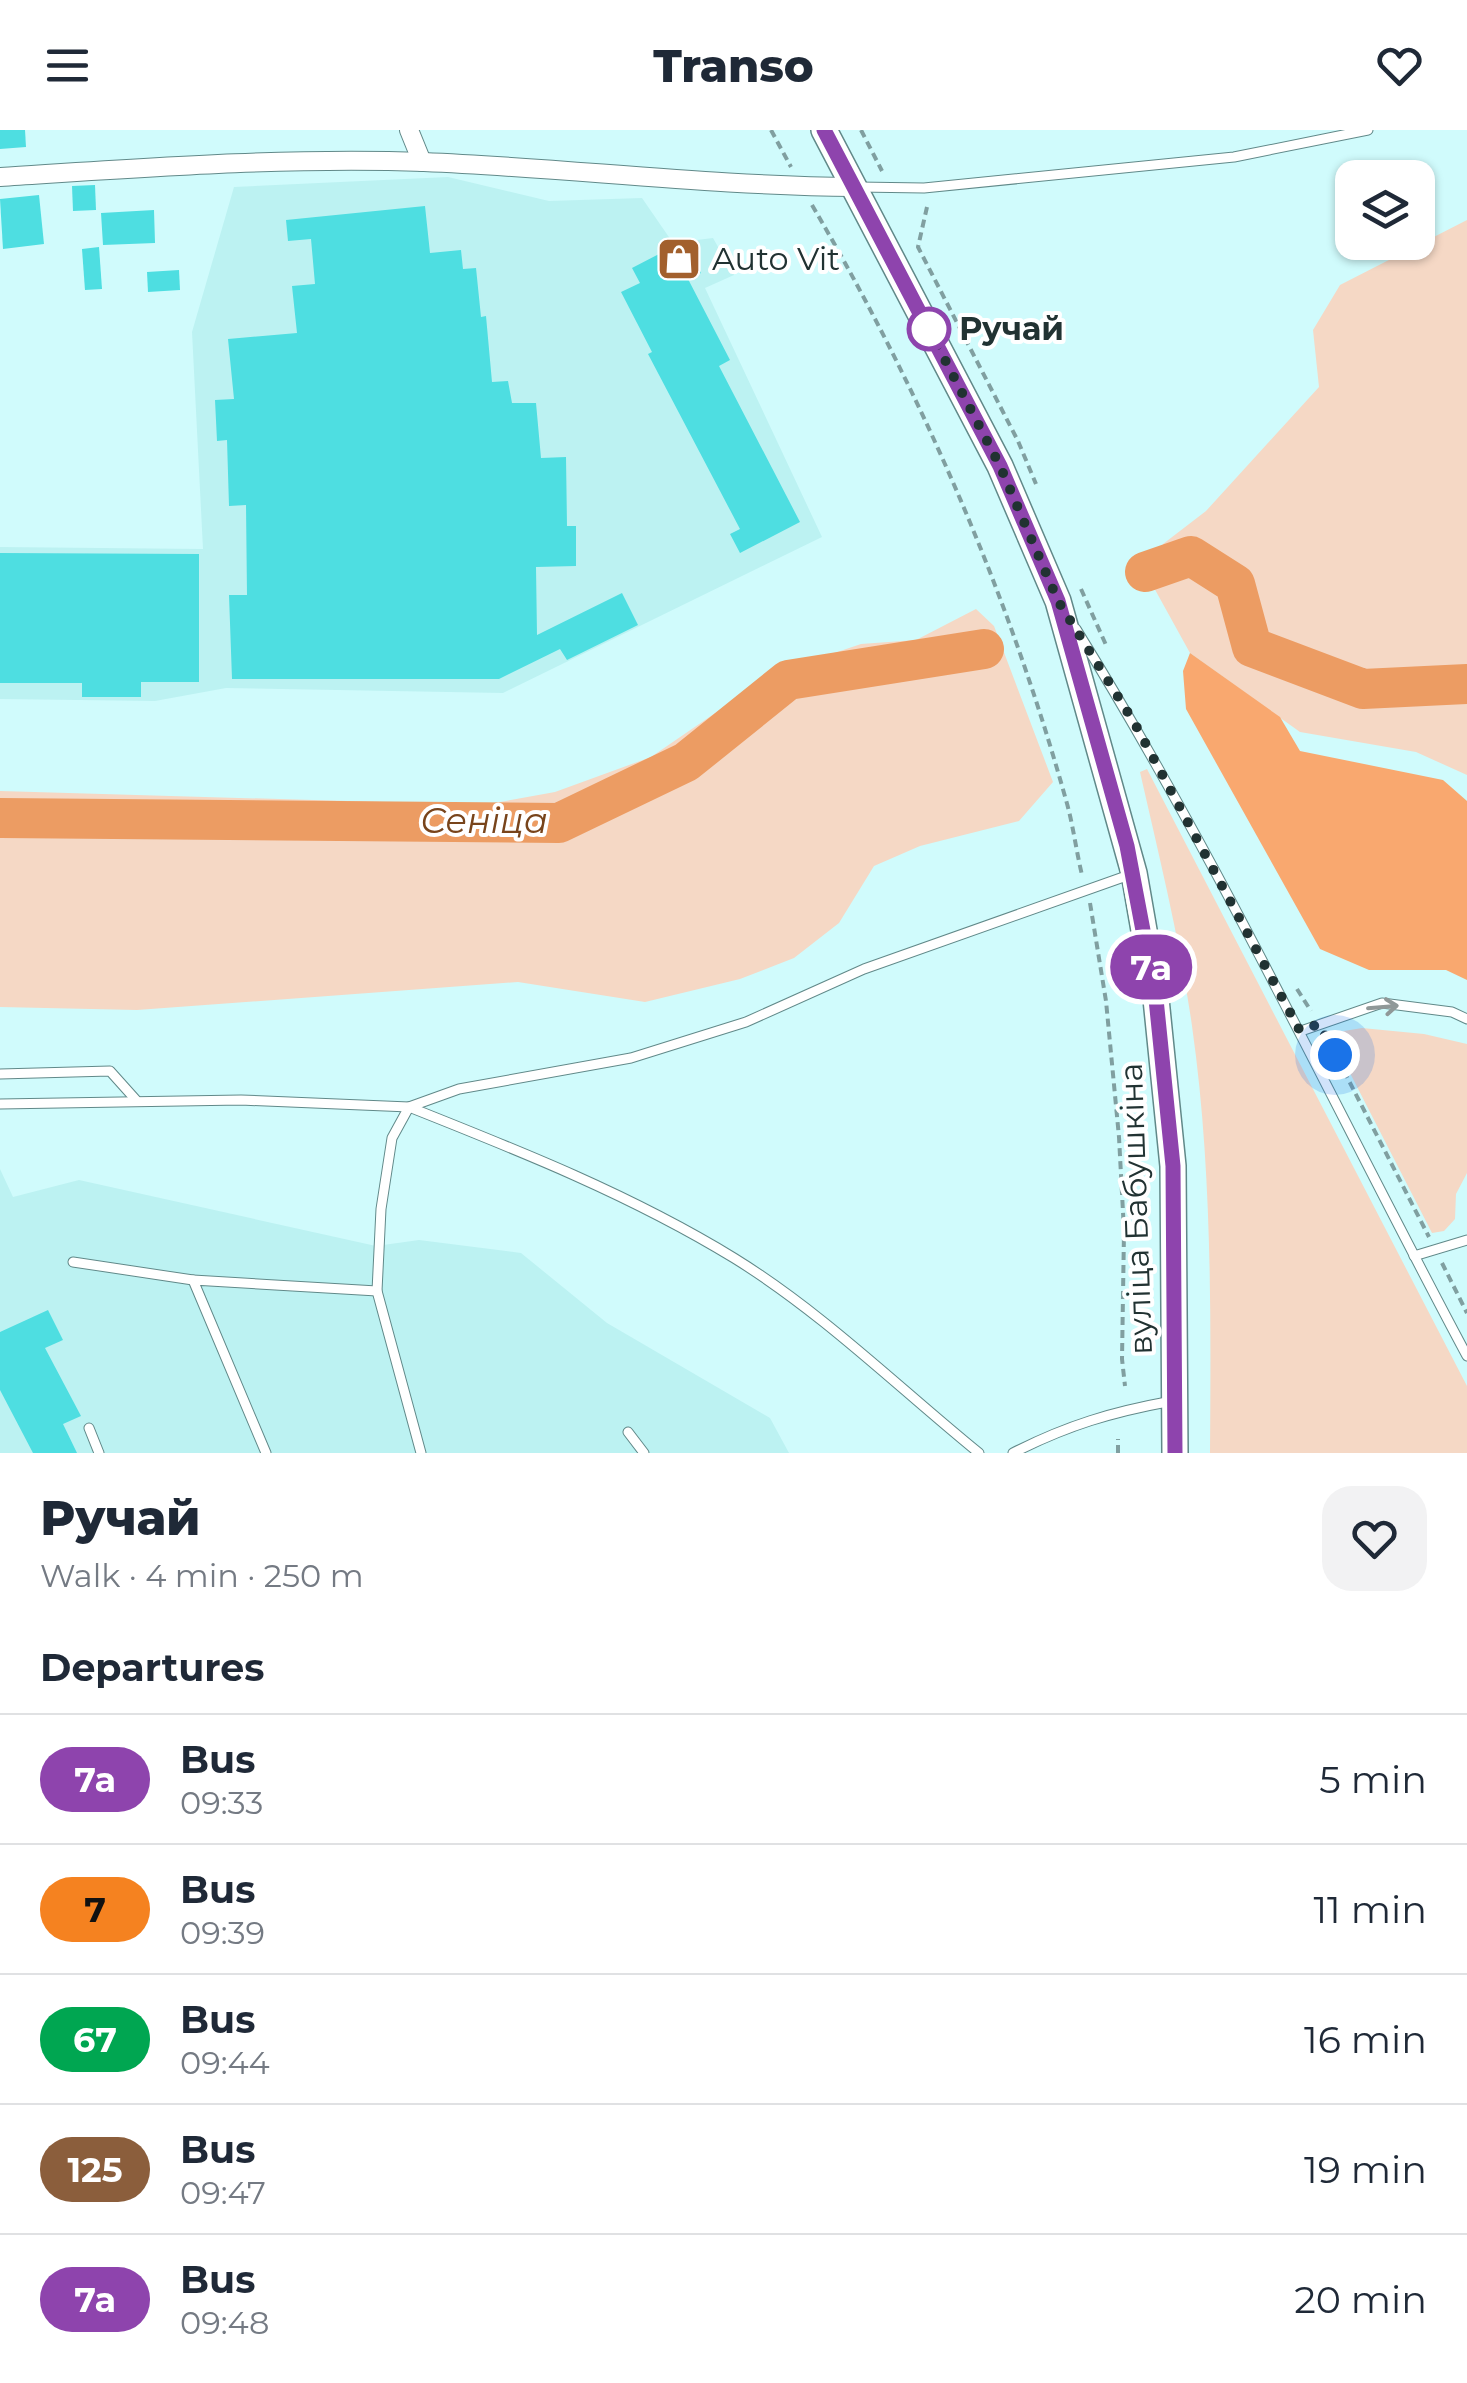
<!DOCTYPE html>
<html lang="en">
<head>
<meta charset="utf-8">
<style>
  body { margin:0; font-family:Montserrat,sans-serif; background:#f2f2f3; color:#1f2937; height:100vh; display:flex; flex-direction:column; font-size:38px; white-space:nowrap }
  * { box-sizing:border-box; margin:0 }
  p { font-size:32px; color:#747a83 }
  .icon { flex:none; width:55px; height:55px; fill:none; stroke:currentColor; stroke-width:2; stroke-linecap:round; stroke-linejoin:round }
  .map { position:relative; height:1323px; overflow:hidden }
  .drawer { display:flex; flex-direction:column; background:#fff; flex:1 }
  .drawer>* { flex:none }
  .badge { padding:0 20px; border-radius:32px; font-size:35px; line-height:65px }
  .controls { position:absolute; left:1335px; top:30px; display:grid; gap:20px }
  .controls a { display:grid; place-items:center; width:100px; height:100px; border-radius:20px; background:#fff; box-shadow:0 2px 8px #0004; font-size:50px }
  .you { position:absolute; width:50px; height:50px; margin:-25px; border:8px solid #fff; border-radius:50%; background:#1a73e8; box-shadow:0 0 0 15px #1a73e833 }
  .map>.badge { position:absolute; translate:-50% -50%; box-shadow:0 0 0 5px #fff }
  h2 { padding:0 40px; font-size:38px; line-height:90px }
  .round { display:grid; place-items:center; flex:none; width:105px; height:105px; border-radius:30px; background:#f2f2f3 }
  .head { display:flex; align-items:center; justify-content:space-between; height:170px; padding:0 40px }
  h1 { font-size:48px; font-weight:800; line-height:75px }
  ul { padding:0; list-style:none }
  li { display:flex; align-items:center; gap:30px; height:130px; padding:0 40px; border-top:2px solid #e0e1e3 }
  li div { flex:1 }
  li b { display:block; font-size:38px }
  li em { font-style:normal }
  li .badge { min-width:110px; font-weight:700; text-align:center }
  header { display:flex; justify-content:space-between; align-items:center; height:130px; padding:0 40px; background:#fff; font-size:45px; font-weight:800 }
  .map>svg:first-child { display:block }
  .built { fill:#bcf2f2 }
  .green { fill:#f5d8c5 }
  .forest { fill:#f9a86f }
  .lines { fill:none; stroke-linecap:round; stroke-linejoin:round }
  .river { stroke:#ec9c63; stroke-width:40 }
  .building { fill:#4edee1 }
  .lane-casing { stroke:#618989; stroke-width:11 }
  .street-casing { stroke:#618989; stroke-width:20 }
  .secondary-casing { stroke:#618989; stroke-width:28 }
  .path { stroke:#809fa0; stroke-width:4; stroke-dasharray:8 5; stroke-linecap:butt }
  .lane { stroke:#fff; stroke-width:9 }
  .street { stroke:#fff; stroke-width:18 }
  .secondary { stroke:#fff; stroke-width:25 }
  .oneway { stroke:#909898 }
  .line-casing { stroke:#fff; stroke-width:22 }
  .line { stroke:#8e44ad; stroke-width:15 }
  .walk { stroke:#213232; stroke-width:10; stroke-dasharray:0 18 }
  .stop-dot { fill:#fff; stroke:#8e44ad; stroke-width:5 }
  .labels { text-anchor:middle; stroke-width:8; stroke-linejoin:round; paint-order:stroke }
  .poi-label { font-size:32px; fill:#213232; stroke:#fff; text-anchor:start }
  .stop-label { font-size:32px; font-weight:bold; fill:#213232; stroke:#fff; text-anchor:start }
  .street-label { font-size:32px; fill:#213232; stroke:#fff }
  .water-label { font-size:35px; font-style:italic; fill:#78441b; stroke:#fff }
</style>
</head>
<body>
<header><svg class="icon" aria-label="menu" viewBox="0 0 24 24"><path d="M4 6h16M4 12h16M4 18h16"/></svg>Transo<svg class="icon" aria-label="heart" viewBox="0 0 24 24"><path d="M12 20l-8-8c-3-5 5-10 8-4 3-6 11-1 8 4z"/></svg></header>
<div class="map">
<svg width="1467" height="1323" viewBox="0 0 1467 1323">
  <rect width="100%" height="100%" fill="#d0fbfc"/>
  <g class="built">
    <polygon points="448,47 549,71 642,68 673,113 713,108 734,145 705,158 822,407 503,563 226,558 155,571 0,569 0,417 203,419 192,202 234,57"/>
    <polygon points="0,1039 13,1067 79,1050 376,1116 419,1110 521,1123 607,1193 770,1288 789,1323 0,1323"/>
  </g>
  <g class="green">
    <polygon points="1467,90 1467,645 1416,622 1300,602 1190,523 1153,456 1163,414 1206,381 1319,257 1313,200 1340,155"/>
    <polygon points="976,479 994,496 1053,652 1019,691 920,716 874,736 839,793 794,828 740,849 645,872 518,852 137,880 0,877 0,661 484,675 555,662 651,627 772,544 861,514 916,510"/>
    <path d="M1147 639 1467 1256V1323H1210C1211 1181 1212 1036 1192 896 1180 810 1159 726 1140 642Z"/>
    <polygon points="1362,898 1424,904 1467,914 1467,1043 1456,1064 1455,1089 1444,1101 1432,1103 1332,908 1344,901"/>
  </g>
  <polygon class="forest" points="1190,523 1280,587 1300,621 1443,650 1467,671 1467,850 1446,840 1369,840 1320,819 1186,579 1183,541"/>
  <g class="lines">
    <g class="river">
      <polyline points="1145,442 1191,426 1235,454 1252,517 1363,559 1467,554"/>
      <polyline points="0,688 559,693 686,632 788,550 984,519"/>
    </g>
  </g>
  <g class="building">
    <polygon points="0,0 25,0 26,17 0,19"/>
    <polygon points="95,55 96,80 73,81 72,56"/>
    <polygon points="39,65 44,114 3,119 0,69"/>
    <polygon points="425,76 430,123 461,120 463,139 476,138 481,187 486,186 492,252 508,251 512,273 536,273 541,328 566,327 567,396 576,396 576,436 536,437 537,505 622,463 638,495 567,530 560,519 499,549 232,549 229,465 247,465 246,375 229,376 227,310 217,311 215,270 234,269 228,209 297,203 292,156 315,154 311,109 288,111 286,90"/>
    <polygon points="154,80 155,113 103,115 101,83"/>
    <polygon points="684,111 701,143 688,149 730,230 719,236 800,392 740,423 730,404 740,399 648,224 652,222 621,162 640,153 632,138"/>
    <polygon points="99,117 102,159 85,160 82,119"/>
    <polygon points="179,140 180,160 148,162 147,142"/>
    <polygon points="0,423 199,424 199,552 141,552 141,567 82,567 82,553 0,553"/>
    <polygon points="48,1180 63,1210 45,1218 81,1286 63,1294 77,1323 33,1323 0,1260 0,1202"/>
  </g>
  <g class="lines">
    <defs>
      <g id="lane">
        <polyline points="858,57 924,58 1234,27 1368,0"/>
        <path d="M1076 499C1221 733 1337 983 1467 1226"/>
        <polyline points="1301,901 1382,873 1452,882 1467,889"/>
        <polyline points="0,944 110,941 136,970"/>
        <polyline points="0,974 241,970 409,977 459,959 631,928 746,892 864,839 1132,744"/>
        <polyline points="1414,1126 1467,1110"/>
        <polyline points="73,1132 193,1150"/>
        <polyline points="89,1298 99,1323"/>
        <polyline points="628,1302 644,1323"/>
        <polyline points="266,1323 193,1150 377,1161"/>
        <path d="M421 1323 377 1161 381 1079 392 1008 409 977C520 1021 631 1065 734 1128 823 1183 899 1258 979 1323"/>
        <path d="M1013 1323C1068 1295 1112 1282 1172 1271"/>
      </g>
      <g id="street">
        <polyline points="409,0 422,32"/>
        <path d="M0 47C141 38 283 27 424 32 568 38 711 56 855 57"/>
      </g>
      <polyline id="secondary" points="824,0 1000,336 1058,471 1134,743 1156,869 1173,1036 1175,1323"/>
    </defs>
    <use href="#lane" class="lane-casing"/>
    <use href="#street" class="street-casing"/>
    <use href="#secondary" class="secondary-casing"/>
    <g class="path">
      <polyline points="771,0 791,37"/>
      <polyline points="861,0 882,41"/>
      <path d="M812 75C921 261 1008 462 1066 670 1073 694 1076 720 1082 745"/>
      <polyline points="927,77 918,117 1018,311 1036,354"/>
      <polyline points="1081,459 1106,515"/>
      <polyline points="1090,773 1106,871 1119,1007 1124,1101 1122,1229 1125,1256"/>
      <polyline points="1297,859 1311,881"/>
      <polyline points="1326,906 1429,1107"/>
      <polyline points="1442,1133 1467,1183"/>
      <polyline points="1118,1323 1118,1309"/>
    </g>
    <use href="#lane" class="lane"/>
    <use href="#street" class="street"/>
    <use href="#secondary" class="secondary"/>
  </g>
  <defs><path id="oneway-shaft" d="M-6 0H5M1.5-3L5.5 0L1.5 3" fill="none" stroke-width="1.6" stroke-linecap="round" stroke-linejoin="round" transform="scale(2.5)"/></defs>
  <use class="oneway" href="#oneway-shaft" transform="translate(1383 877) rotate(-5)"/>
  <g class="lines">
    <defs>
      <polyline id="line" points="824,0 1000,336 1058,471 1127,716 1156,869 1173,1036 1175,1323"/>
    </defs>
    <use href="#line" class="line-casing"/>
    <use href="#line" class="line"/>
    <polyline class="walk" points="929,199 1000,336 1058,471 1135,594 1300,901 1319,894 1335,925"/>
  </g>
  <defs>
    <symbol id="shop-square" viewBox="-11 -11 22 22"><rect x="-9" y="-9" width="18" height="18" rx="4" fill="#a2602d" stroke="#fff"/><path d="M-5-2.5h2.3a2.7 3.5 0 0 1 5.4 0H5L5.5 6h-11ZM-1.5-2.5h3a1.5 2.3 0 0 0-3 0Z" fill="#fff"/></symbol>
  </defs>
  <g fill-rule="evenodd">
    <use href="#shop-square" x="654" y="104" width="50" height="50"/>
  </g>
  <circle class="stop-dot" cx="929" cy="199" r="20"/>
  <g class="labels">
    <g class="poi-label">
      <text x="712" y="140">Auto Vit</text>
    </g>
    <g class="stop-label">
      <text x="959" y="210">Ручай</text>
    </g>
    <g class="street-label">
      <text transform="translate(1136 1079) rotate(-92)" y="11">вуліца Бабушкіна</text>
    </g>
    <g class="water-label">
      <text x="484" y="703">Сеніца</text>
    </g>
  </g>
</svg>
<div class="controls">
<a><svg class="icon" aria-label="layers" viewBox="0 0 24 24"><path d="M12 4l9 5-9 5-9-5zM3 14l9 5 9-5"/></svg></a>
</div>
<div class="you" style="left:1335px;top:925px"></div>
<b class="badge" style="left:1151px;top:837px;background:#8e44ad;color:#fff">7а</b>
</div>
<section class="drawer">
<div class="head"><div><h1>Ручай</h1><p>Walk · 4 min · 250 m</p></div><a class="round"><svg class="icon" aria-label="heart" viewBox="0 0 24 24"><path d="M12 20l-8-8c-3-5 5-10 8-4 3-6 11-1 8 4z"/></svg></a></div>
<h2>Departures</h2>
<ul>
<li><span class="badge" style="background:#8e44ad;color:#fff">7а</span><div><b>Bus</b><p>09:33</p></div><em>5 min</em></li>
<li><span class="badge" style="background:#f58220;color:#111">7</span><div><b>Bus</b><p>09:39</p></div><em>11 min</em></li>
<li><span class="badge" style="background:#00a651;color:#fff">67</span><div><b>Bus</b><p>09:44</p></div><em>16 min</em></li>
<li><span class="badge" style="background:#8b5e3c;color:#fff">125</span><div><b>Bus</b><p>09:47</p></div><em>19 min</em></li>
<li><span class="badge" style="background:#8e44ad;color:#fff">7а</span><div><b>Bus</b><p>09:48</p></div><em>20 min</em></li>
</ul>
</section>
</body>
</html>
